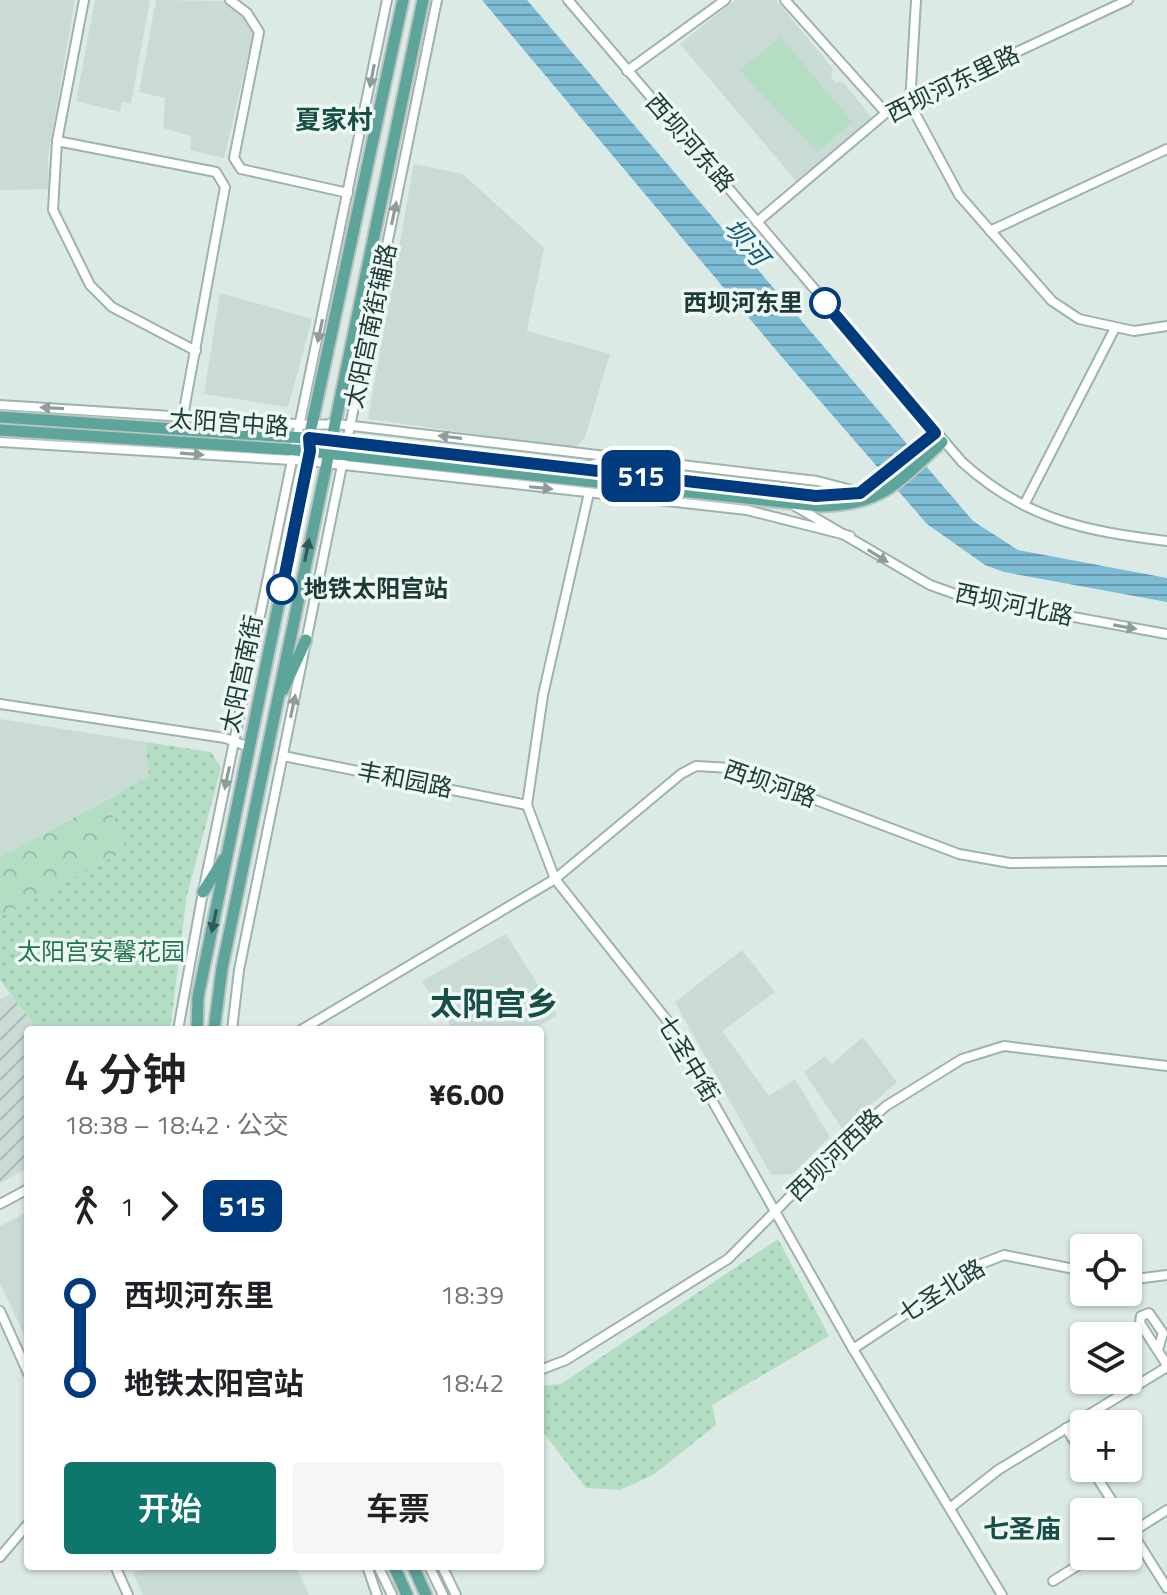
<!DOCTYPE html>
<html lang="zh">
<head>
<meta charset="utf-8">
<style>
  body { margin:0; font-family:"Titillium Web","Noto Sans SC",sans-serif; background:#f6f6f6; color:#202124; height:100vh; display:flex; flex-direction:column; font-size:30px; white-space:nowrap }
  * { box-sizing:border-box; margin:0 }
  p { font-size:26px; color:#757577 }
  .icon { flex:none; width:44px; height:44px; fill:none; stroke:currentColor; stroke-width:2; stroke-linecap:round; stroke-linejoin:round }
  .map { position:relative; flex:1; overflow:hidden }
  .panel { position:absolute; left:24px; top:1026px; width:520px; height:544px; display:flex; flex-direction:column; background:#fff; border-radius:8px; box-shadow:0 2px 6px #0004 }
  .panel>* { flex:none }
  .badge { padding:0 16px; border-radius:12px; font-size:28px; line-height:52px }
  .controls { position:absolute; left:1070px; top:1234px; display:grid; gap:16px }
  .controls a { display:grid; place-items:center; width:72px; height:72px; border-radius:8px; background:#fff; box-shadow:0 2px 6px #0004; font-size:40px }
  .map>.badge { position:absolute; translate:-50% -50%; box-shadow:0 0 0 4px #fff }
  .legs { display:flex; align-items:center; gap:12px; height:88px; padding:0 40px; font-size:26px }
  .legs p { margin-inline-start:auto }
  .headline { display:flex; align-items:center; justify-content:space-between; height:136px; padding:0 40px }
  h1 { font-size:44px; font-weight:600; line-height:60px }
  .button { display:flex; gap:16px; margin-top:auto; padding:16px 40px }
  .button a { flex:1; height:92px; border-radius:8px; background:#0f766e; color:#fff; font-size:32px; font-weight:600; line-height:92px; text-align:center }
  .button a+a { background:#f6f6f6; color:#202124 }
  ul { padding:0 40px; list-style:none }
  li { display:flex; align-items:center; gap:28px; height:88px; font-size:30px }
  li i { display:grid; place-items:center; width:12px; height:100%; margin:0 10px; background:currentColor }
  li i::after { content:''; width:20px; height:20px; margin:-10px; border:6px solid; border-radius:50%; background:#fff }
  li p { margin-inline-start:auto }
  li:first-child i { background:linear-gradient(#0000 50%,currentColor 0) }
  li:last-child i { background:linear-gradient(currentColor 50%,#0000 0) }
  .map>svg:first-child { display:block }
  .built { fill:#cadad5 }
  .industrial { fill:url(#industrial-furrows) }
  .grass { fill:url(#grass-dots) }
  .forest { fill:url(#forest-crowns) }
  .pitch { fill:#b3dec4 }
  .water { fill:url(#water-rules) }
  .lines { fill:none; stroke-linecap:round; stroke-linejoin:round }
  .minor-casing { stroke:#9fb2ae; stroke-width:12 }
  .major-casing { stroke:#bbc4c3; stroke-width:15 }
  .minor { stroke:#fff; stroke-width:8 }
  .major { stroke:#5da49b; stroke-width:11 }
  .oneway { fill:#8e9c9a }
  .oneway2 { fill:#305a54 }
  .line-1-casing { stroke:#fff; stroke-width:18 }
  .line-1 { stroke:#003b80; stroke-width:12 }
  .stop-1-dot { fill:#fff; stroke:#003b80; stroke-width:4 }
  .labels { text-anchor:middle; stroke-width:7; stroke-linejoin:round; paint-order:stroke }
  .street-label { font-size:24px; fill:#1d3a36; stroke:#edf7f3 }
  .stop-label { font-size:24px; font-weight:bold; fill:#1d3a36; stroke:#edf7f3; text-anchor:end }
  .park-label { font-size:24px; fill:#24744e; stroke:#edf7f3 }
  .neighbourhood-label { font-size:26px; font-weight:bold; fill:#184e48; stroke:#edf7f3 }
  .water-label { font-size:26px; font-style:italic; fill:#135b7b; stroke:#edf7f3 }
  .district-label { font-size:32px; font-weight:bold; fill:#184e48; stroke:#edf7f3 }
</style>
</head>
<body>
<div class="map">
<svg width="1167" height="1595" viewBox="0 0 1167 1595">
  <defs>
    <pattern id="industrial-furrows" width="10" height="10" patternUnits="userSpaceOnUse" patternTransform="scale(2)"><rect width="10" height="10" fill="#cadad5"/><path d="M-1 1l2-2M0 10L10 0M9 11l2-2" fill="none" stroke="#adbcb7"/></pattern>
    <pattern id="grass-dots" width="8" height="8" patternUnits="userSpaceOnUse" patternTransform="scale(2)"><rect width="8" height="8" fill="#b3dec4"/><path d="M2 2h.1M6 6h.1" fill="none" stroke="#9abfa9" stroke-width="1.8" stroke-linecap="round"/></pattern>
    <pattern id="forest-crowns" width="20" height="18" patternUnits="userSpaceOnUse" patternTransform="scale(2)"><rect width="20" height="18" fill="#b3dec4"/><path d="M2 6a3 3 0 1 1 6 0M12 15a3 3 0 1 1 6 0" fill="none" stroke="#9abfa9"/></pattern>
    <pattern id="water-rules" width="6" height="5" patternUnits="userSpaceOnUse" patternTransform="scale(2)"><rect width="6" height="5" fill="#7ebcd5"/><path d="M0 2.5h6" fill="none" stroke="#679aae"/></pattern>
  </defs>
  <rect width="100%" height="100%" fill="#dceae6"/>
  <g class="built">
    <polygon points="0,0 75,0 48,157 49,189 0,190"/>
    <polygon points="95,0 150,0 131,103 122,102 120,112 76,101"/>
    <polygon points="156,0 227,1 254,30 224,158 190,150 191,136 163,128 165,98 139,92"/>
    <polygon points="735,0 776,0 833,69 831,77 836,83 843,82 872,118 796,181 680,44"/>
    <polygon points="414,164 463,174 544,248 527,331 610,354 585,437 575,448 368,419"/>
    <polygon points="220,293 312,319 288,407 204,394"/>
    <polygon points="0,719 145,742 149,776 0,857"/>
    <polygon points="506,934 557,1015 533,1030 453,1030 422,981"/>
    <polygon points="742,950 775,992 722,1031 769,1096 795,1079 830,1137 792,1174 771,1175 675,1002"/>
    <polygon points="863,1037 897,1082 843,1130 804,1072 825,1056 832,1064"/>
    <polygon points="28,1212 28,1343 0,1283 0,1226"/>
    <polygon points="149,1566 296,1566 309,1595 143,1595 133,1573"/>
  </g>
  <polygon class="industrial" points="10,994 38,1030 28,1030 28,1168 0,1183 0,1000"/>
  <g class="grass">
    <polygon points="145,742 211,752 221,768 187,895 170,1030 38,1030 0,980 0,917 126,850 106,800 149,776"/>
    <polygon points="778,1239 829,1336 712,1405 716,1425 653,1475 620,1490 586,1488 540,1428 540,1386 561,1384"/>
  </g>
  <polygon class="forest" points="106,800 126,850 0,917 0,857"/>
  <polygon class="pitch" points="781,37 852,122 817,152 739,70"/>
  <polygon class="water" points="482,0 527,0 973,521 1018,550 1167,578 1167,602 1004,572 985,565 927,524 781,356"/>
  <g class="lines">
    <defs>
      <g id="minor">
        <polyline points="84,0 57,141 53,210 90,285 112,307 196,351"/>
        <polyline points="230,0 247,13 259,32 234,158 241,169 348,193"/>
        <path d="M568 0 962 462C1026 520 1085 531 1167 541"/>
        <polyline points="785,0 886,113"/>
        <polyline points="916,0 910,104 959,195 1052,301 1079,319 1134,331 1167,326"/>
        <polyline points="627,71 725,0"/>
        <polyline points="57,141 216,172 225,187 183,416"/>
        <polyline points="757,222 886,113 1128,0"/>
        <polyline points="990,231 1167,149"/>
        <polyline points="0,405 312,425 336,424 817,481 852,490"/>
        <polyline points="0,442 308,461 747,510 850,536"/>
        <polyline points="583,467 612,459"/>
        <polyline points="589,493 543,695 527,805 555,879 666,1019 853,1349 1002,1595"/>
        <polyline points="1024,505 1115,328"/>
        <polyline points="795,506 930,585 964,597 1167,634"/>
        <polyline points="0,704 225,738 249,747"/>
        <polyline points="283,756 527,805"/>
        <polyline points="178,1030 203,892 387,0"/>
        <polyline points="232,1030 239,970 437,0"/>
        <polyline points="301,1030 555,879 681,774 696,766 731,768 959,854 1010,863 1167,861"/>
        <polyline points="0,1204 28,1189"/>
        <polyline points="1128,1280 1167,1275"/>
        <polyline points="0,1311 28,1373"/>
        <polyline points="853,1349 981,1264 1004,1255 1084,1271"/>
        <polyline points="1158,1350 1163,1333 1149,1313 1141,1316 1140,1323 1167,1365"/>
        <polyline points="540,1370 566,1360 728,1259 837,1149 886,1106 962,1059 1004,1046 1167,1066"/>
        <polyline points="1066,1428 1084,1457"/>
        <polyline points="1091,1468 1119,1512"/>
        <polyline points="950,1508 998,1470 1167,1367"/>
        <polyline points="1128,1526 1167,1588"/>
        <polyline points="1129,1534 1167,1510"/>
        <polyline points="0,1557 28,1524"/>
        <polyline points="115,1566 128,1595"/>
        <polyline points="367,1566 377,1595"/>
        <polyline points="378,1566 392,1595"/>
        <polyline points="429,1566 443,1595"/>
        <polyline points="442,1566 456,1595"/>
        <polyline points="1053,1581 1093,1556"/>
      </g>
      <g id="major">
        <polyline points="0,417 333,440 816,496 860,493 935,433"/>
        <path d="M0 430 310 451 819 506C883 505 897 483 942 442"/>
        <polyline points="283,690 306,640"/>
        <polyline points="203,892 224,859"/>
        <polyline points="197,1030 198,997 310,451 309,438 403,0"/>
        <polyline points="214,1030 222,968 423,0"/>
        <polyline points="394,1566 407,1595"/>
        <polyline points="413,1566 426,1595"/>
      </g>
    </defs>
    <use href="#minor" class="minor-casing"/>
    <use href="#major" class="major-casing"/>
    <use href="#minor" class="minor"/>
    <use href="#major" class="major"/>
  </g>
  <defs><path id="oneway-solid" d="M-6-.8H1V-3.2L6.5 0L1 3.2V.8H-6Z" transform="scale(2)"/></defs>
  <g class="oneway">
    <use href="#oneway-solid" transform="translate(372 76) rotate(101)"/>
    <use href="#oneway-solid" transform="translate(394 213) rotate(-78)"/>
    <use href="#oneway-solid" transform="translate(320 331) rotate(102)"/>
    <use href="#oneway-solid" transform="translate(52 408) rotate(-177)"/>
    <use href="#oneway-solid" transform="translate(450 437) rotate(-173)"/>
    <use href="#oneway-solid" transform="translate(192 454) rotate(4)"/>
    <use href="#oneway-solid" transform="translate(541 488) rotate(6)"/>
    <use href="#oneway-solid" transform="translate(878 556) rotate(32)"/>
    <use href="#oneway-solid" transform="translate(1125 627) rotate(10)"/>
    <use href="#oneway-solid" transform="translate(293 706) rotate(-78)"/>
    <use href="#oneway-solid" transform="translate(227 778) rotate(102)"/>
  </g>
  <g class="oneway2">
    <use href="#oneway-solid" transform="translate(307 550) rotate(-79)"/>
    <use href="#oneway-solid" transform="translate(214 921) rotate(102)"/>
  </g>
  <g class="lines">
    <defs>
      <polyline id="line-1" points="282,589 310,451 309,438 816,496 860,493 935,433 825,303"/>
    </defs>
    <use href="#line-1" class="line-1-casing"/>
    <use href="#line-1" class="line-1"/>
  </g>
  <g class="stop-1-dot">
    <circle cx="825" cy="303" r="14"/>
    <circle cx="282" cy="589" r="14"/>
  </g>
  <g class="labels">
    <g class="street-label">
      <text transform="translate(953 84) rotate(-26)" y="8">西坝河东里路</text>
      <text transform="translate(690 143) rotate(49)" y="8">西坝河东路</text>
      <text transform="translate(371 326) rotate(-78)" y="8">太阳宫南街辅路</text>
      <text transform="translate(229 423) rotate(4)" y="8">太阳宫中路</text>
      <text transform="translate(1014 605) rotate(12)" y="8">西坝河北路</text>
      <text transform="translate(242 674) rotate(-78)" y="8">太阳宫南街</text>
      <text transform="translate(405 780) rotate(11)" y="8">丰和园路</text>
      <text transform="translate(770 784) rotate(19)" y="8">西坝河路</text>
      <text transform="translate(688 1059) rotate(59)" y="8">七圣中街</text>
      <text transform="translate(835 1155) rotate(-44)" y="8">西坝河西路</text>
      <text transform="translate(942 1291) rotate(-32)" y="8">七圣北路</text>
    </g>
    <g class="stop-label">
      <text x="803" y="311">西坝河东里</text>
      <text x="304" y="597" text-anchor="start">地铁太阳宫站</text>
    </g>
    <g class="park-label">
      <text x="101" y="960">太阳宫安馨花园</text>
    </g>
    <g class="neighbourhood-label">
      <text x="334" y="129">夏家村</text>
      <text x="1022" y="1538">七圣庙</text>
    </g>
    <g class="water-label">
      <text transform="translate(746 242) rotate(50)" y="9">坝河</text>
    </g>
    <g class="district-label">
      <text x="494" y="1015">太阳宫乡</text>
    </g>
  </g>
</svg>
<div class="controls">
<a><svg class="icon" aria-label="locate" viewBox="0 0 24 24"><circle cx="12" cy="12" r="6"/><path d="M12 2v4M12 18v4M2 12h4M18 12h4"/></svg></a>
<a><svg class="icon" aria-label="layers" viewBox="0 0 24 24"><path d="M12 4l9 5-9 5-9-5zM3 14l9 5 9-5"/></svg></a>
<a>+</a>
<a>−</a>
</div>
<b class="badge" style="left:641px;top:476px;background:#003b80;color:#fff">515</b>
<section class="panel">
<div class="headline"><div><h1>4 分钟</h1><p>18:38 – 18:42 · 公交</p></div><b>¥6.00</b></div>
<div class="legs"><svg class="icon" aria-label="walk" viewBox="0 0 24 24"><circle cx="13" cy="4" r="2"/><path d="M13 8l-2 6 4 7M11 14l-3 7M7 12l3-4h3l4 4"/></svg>1<svg class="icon" aria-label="forward" viewBox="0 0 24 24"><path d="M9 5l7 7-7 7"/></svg><b class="badge" style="background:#003b80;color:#fff">515</b></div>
<ul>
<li><i style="color:#003b80"></i><b>西坝河东里</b><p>18:39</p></li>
<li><i style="color:#003b80"></i><b>地铁太阳宫站</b><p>18:42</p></li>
</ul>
<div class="button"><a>开始</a><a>车票</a></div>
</section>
</div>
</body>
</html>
